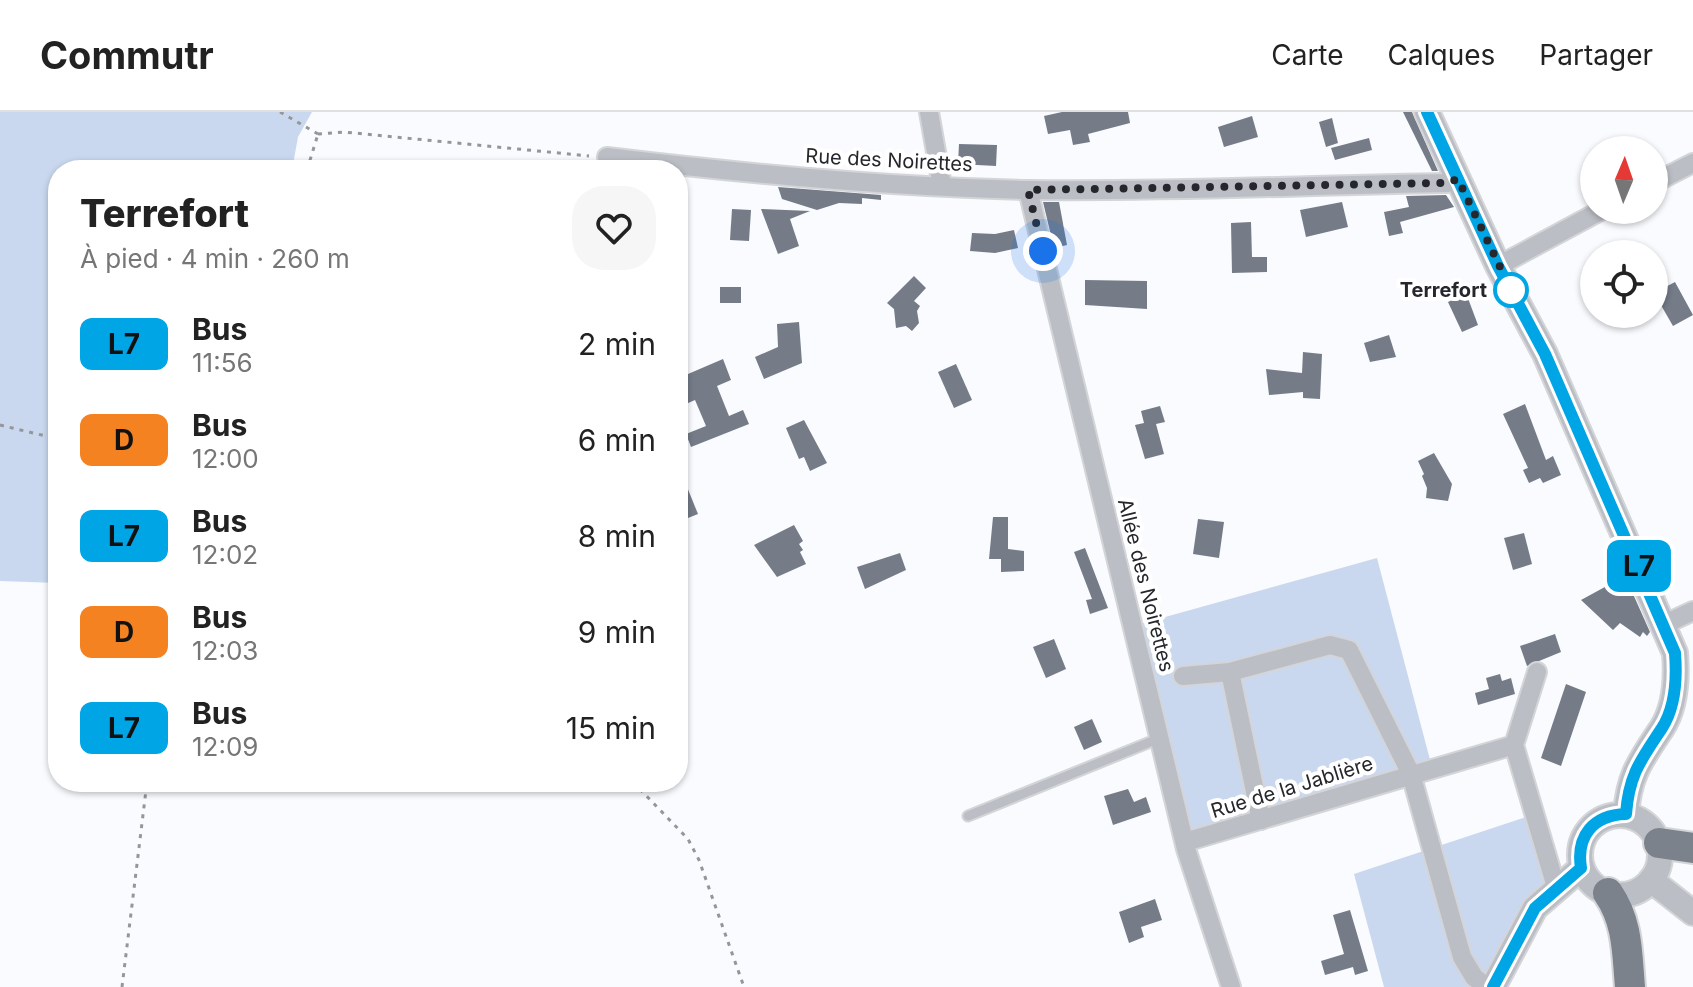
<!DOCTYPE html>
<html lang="fr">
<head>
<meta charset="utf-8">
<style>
  body { margin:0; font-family:Inter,sans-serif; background:#f6f6f6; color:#222; height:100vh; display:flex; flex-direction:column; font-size:30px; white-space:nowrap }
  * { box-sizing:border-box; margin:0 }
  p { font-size:26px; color:#767676 }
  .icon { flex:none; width:44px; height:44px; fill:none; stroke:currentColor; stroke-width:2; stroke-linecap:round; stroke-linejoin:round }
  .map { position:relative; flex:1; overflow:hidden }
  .details { position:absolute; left:48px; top:48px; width:640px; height:632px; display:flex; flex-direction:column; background:#fff; border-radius:32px; box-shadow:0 2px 6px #0004 }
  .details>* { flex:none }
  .badge { padding:0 16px; border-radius:12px; font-size:28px; line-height:52px }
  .needle { width:52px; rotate:2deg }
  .controls { position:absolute; left:1580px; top:24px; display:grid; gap:16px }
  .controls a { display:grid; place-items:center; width:88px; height:88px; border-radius:50%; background:#fff; box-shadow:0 2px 6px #0004; font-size:40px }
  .you { position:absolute; width:40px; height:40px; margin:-20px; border:6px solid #fff; border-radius:50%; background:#1a73e8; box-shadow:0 0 0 12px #1a73e833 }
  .map>.badge { position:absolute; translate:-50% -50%; box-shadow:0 0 0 4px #fff }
  .round { display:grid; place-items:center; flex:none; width:84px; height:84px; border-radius:32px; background:#f6f6f6 }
  .summary { display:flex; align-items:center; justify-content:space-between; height:136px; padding:0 32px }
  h1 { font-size:38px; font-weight:800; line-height:60px }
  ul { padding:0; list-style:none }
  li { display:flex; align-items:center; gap:24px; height:96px; padding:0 32px }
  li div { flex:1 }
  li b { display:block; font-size:30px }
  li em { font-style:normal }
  li .badge { min-width:88px; font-weight:700; text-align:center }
  header { display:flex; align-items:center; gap:48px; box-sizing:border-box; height:112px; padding:0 40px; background:#fff; border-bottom:2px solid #e0e0e0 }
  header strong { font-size:38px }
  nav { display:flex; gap:44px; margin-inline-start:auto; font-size:28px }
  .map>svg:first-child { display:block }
  .green { fill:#cad8ef }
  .building { fill:#757c88 }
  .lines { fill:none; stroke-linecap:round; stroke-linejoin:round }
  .service-casing { stroke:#d4d5d8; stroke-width:13 }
  .minor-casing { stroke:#d4d5d8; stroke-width:22 }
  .tertiary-casing { stroke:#d4d5d8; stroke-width:28 }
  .trunk-casing { stroke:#d4d5d8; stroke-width:34 }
  .path { stroke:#94969a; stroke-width:3; stroke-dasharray:4 6; stroke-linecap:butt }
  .service { stroke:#bbbec4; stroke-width:9 }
  .minor { stroke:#bbbec4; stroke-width:18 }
  .tertiary { stroke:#bbbec4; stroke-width:24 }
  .trunk { stroke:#7b828c; stroke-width:30 }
  .line-casing { stroke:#fff; stroke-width:18 }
  .line { stroke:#00a5e5; stroke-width:12 }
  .walk { stroke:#25272c; stroke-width:8; stroke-dasharray:0 14.4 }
  .stop-dot { fill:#fff; stroke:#00a5e5; stroke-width:4 }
  .labels { text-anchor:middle; stroke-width:8; stroke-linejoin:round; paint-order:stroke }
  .street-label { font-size:20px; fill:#25272c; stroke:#fff }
  .stop-label { font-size:20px; font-weight:bold; fill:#25272c; stroke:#fff; text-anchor:end }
</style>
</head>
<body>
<header>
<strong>Commutr</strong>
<nav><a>Carte</a><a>Calques</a><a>Partager</a></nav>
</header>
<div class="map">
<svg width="1693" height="875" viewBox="0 0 1693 875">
  <rect width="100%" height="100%" fill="#fafbfe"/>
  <g class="green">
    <polygon points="0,0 312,0 298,25 292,58 58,58 58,471 0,469"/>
    <polygon points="1377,446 1434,663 1191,736 1140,512"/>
    <polygon points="1526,705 1545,774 1483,875 1384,875 1354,762"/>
  </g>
  <g class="building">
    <polygon points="1062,0 1128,0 1130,11 1088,22 1090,30 1073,33 1070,18 1048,22 1044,4"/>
    <polygon points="1403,0 1412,0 1438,59 1432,59"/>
    <polygon points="1252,4 1258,25 1224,35 1218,15"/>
    <polygon points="1332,6 1338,31 1326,35 1319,10"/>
    <polygon points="1369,26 1372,38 1335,48 1331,36"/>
    <polygon points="959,32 997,33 996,54 958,52"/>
    <polygon points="778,75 881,83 881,88 862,86 862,92 839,91 817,98 782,87"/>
    <polygon points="1446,83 1454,95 1400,110 1403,121 1389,124 1384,100 1409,95 1406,84"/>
    <polygon points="1043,90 1059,90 1067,133 1054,136"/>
    <polygon points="1342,90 1348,115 1306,125 1300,98"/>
    <polygon points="732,97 751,98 749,129 730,128"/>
    <polygon points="761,97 810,99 790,107 799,134 778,142"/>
    <polygon points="1251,110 1252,145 1267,145 1267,160 1232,161 1231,111"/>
    <polygon points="1014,118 1018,136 995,141 970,139 972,121 995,122"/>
    <polygon points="914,164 926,176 914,189 920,194 917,199 919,211 912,219 906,214 896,216 894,197 887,191"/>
    <polygon points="1085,168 1147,169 1147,197 1085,193"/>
    <polygon points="1675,170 1693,203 1673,214 1654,181"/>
    <rect x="720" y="175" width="21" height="16"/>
    <polygon points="1466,181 1478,213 1462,220 1448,190"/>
    <polygon points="799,210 802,251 764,267 755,245 778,235 777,212"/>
    <polygon points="1389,223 1396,245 1370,250 1364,231"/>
    <polygon points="1303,240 1322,242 1320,287 1303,286 1303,280 1269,283 1266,257 1302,261"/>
    <polygon points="723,247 731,268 717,274 729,304 743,298 749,312 691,335 686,322 706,314 695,288 686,292 680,276 685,274 681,265"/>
    <polygon points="956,252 972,288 954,296 938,260"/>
    <polygon points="1525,292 1546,348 1553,344 1561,363 1543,371 1540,366 1529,371 1523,358 1528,356 1503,302"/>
    <polygon points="1160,294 1165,310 1156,312 1164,342 1145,347 1135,313 1144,311 1141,299"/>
    <polygon points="804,308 827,351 810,359 804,345 799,347 786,316"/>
    <polygon points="1434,341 1452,372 1448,389 1426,386 1427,376 1422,364 1424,362 1418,349"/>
    <polygon points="687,375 698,402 678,410 678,379"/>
    <polygon points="993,405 1008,405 1008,437 1024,439 1024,459 1001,460 1001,447 989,447"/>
    <polygon points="1198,407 1224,410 1219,446 1193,442"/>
    <polygon points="794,413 803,429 799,432 803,438 800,440 806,452 777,465 754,433"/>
    <polygon points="1524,421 1532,452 1513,458 1504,426"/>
    <polygon points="1085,436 1108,496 1090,502 1086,488 1092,487 1074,440"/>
    <polygon points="900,441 906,458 865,477 857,455"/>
    <polygon points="1625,464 1650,520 1647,524 1643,520 1640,525 1620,511 1613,518 1581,488"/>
    <polygon points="1555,522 1561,540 1527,554 1520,534"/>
    <polygon points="1054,527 1066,557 1046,566 1033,535"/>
    <polygon points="1500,562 1502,569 1511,566 1515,582 1478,593 1475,581 1489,577 1486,566"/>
    <polygon points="1566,572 1586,580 1561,654 1541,646"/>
    <polygon points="1092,607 1102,630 1084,638 1074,615"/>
    <polygon points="1128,677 1134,690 1146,685 1151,700 1113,713 1104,684"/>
    <polygon points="1155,787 1162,808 1141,815 1144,825 1129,831 1119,800"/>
    <polygon points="1350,798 1368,859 1355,863 1353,855 1325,863 1321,849 1344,842 1333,803"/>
  </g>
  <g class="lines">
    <defs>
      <polyline id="service" points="968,704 1160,626"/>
      <g id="minor">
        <polyline points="929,0 942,74"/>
        <path d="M607 45C747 62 889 75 1030 78 1169 80 1308 73 1447 71L1458 67"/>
        <polyline points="1654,71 1693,51"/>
        <polyline points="1028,78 1186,737 1231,875"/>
        <polyline points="1498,154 1602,98"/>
        <polyline points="1665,512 1693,499"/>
        <polyline points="1230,560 1261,708"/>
        <polyline points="1537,560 1514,633 1556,775"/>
        <polyline points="1183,564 1230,560 1330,533 1349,538 1411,662 1462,845 1474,865 1486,875"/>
        <polyline points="1185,730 1514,633"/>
      </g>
      <g id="tertiary">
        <path d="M1427 0 1498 154 1545 242 1675 541C1677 566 1676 594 1662 616 1641 648 1629 662 1626 702"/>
        <circle cx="1620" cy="743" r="40"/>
        <polyline points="1651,768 1693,801"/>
        <polyline points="1493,875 1535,796 1581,756"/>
      </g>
      <g id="trunk">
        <polyline points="1659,731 1693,736"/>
        <path d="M1608 781C1628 810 1627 841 1630 875"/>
      </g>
    </defs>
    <use href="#service" class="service-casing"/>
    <use href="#minor" class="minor-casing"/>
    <use href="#tertiary" class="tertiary-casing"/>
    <use href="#trunk" class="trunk-casing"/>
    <g class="path">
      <polyline points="280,0 318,22"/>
      <polyline points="318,22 344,20 589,44"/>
      <polyline points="307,58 318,22"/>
      <polyline points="0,313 58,327"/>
      <polyline points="633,670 688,727 699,748 744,875"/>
      <polyline points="122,875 147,670"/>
    </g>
    <use href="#service" class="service"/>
    <use href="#minor" class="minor"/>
    <use href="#tertiary" class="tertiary"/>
    <use href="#trunk" class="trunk"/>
  </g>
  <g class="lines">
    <defs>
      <path id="line" d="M1427 0 1498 154 1545 242 1675 541C1677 566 1676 594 1662 616 1641 648 1629 662 1626 702 1593 703 1576 724 1581 756L1535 796 1493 875"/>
    </defs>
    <use href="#line" class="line-casing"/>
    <use href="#line" class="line"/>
    <polyline class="walk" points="1043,139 1028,78 1447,71 1458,67 1511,178"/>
  </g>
  <circle class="stop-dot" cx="1511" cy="178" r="16"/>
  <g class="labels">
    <g class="street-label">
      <text transform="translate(889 48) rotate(3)" y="7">Rue des Noirettes</text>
      <text transform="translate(1146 473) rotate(76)" y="7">Allée des Noirettes</text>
      <text transform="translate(1292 675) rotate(-17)" y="7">Rue de la Jablière</text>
    </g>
    <g class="stop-label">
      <text x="1487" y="185">Terrefort</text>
    </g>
  </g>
</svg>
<div class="controls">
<a><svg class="needle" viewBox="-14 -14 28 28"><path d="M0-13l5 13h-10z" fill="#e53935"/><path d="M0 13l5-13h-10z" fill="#767676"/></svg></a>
<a><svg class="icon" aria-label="locate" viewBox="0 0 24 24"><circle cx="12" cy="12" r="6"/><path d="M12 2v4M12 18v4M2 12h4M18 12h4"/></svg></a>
</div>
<div class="you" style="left:1043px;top:139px"></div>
<b class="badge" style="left:1639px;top:454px;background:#00a5e5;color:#111">L7</b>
<section class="details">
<div class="summary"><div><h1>Terrefort</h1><p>À pied · 4 min · 260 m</p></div><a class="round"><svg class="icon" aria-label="heart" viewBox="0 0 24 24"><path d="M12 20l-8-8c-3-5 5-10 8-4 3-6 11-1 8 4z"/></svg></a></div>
<ul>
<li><span class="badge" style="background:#00a5e5;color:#111">L7</span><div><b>Bus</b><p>11:56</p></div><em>2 min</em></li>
<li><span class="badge" style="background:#f48221;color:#111">D</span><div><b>Bus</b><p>12:00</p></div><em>6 min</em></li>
<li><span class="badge" style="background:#00a5e5;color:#111">L7</span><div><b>Bus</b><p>12:02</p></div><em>8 min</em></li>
<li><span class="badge" style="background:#f48221;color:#111">D</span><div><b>Bus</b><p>12:03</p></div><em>9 min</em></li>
<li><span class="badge" style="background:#00a5e5;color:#111">L7</span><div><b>Bus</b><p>12:09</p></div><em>15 min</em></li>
</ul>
</section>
</div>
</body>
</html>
